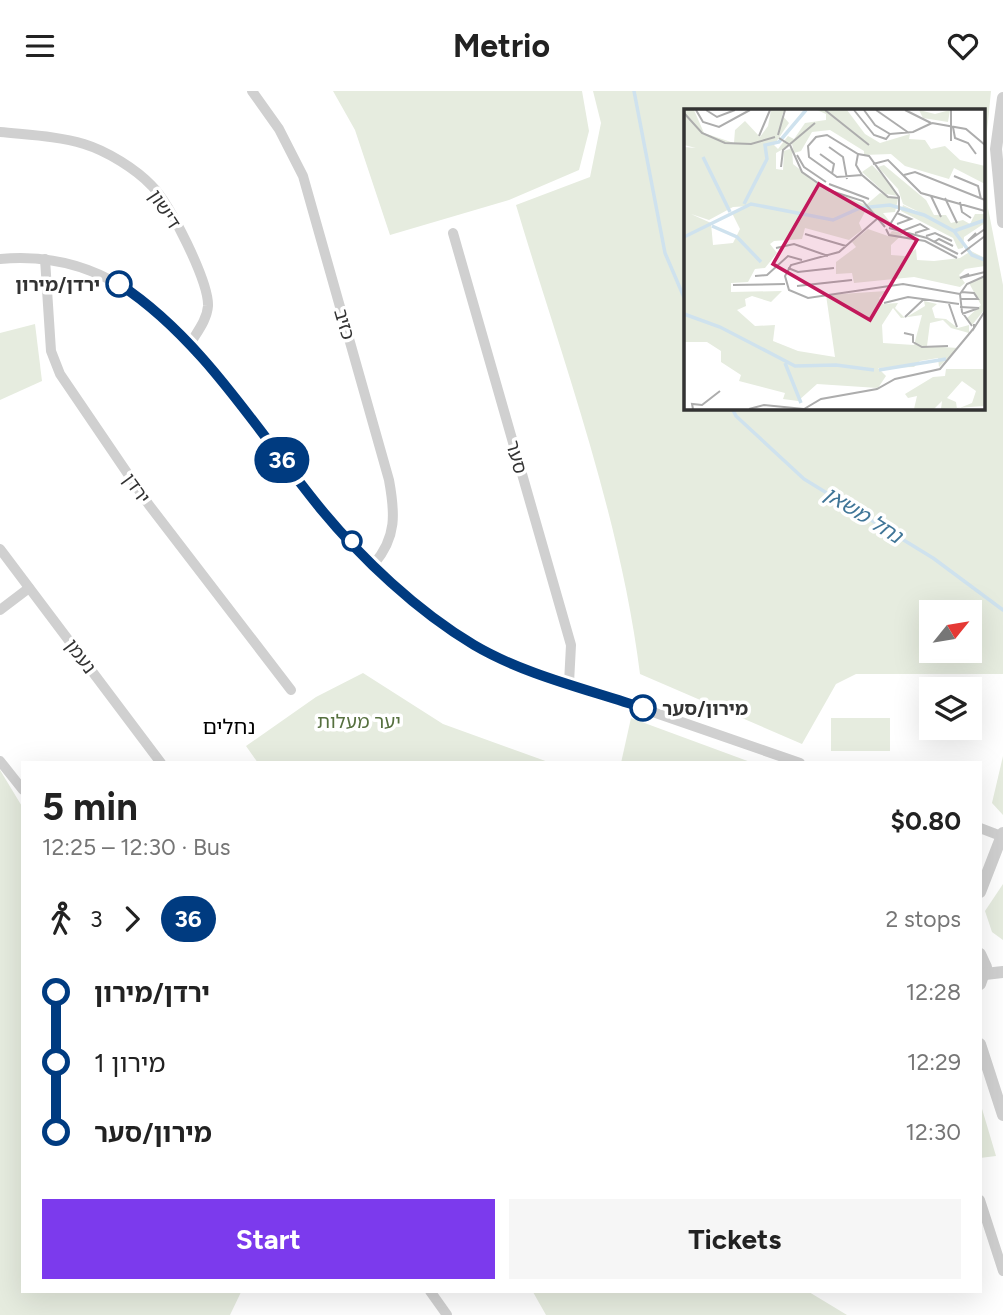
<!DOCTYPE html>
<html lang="en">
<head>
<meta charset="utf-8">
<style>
  body { margin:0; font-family:Figtree,"Noto Sans Hebrew",sans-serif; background:#f6f6f6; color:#222; height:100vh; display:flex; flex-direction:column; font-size:26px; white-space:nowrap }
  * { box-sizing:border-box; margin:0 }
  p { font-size:23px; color:#767676 }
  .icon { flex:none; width:38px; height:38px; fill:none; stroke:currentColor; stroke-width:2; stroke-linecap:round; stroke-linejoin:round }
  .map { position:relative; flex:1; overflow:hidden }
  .drawer { position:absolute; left:21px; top:670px; width:961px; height:532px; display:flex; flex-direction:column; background:#fff; border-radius:0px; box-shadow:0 7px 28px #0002 }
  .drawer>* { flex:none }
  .badge { padding:0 14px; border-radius:23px; font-size:24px; line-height:46px }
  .needle { width:46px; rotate:60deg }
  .controls { position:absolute; left:919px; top:509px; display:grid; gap:14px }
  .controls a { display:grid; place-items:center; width:63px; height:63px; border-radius:0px; background:#fff; box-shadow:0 7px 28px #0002; font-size:35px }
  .map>.badge { position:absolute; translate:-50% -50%; box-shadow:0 0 0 4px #fff }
  .legs { display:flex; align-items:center; gap:10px; height:77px; padding:0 21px; font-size:23px }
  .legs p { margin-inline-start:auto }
  .summary { display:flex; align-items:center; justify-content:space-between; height:119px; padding:0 21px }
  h1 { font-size:38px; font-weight:700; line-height:52px }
  .action { display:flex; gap:14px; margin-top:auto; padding:14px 21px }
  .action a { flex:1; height:80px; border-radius:0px; background:#7c3aed; color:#fff; font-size:28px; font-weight:700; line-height:80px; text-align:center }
  .action a+a { background:#f6f6f6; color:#222 }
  ul { padding:0 21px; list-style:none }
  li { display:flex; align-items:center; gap:24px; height:70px; font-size:26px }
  li i { display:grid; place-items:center; width:10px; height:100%; margin:0 9px; background:currentColor }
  li i::after { content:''; width:18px; height:18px; margin:-9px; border:5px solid; border-radius:50%; background:#fff }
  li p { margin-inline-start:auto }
  li:first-child i { background:linear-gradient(#0000 50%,currentColor 0) }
  li:last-child i { background:linear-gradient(currentColor 50%,#0000 0) }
  header { display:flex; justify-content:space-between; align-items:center; height:91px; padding:0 21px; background:#fff; font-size:32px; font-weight:700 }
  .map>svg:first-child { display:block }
  .green { fill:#e6ecdf; fill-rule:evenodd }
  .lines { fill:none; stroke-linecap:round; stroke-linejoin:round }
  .stream { stroke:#cfe2ee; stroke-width:3.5 }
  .minor { stroke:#d0d0d0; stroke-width:10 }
  .tertiary { stroke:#d0d0d0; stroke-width:12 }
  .line-1-casing { stroke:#fff; stroke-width:16 }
  .line-1 { stroke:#003b80; stroke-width:10 }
  .stop-1-dot { fill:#fff; stroke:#003b80; stroke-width:3.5 }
  .labels { text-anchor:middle; stroke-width:7; stroke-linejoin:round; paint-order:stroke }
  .street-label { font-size:19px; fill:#333; stroke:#fff }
  .stop-label { font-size:19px; font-weight:bold; fill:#333; stroke:#fff; text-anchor:end }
  .park-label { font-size:19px; fill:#56703f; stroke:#fff }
  .water-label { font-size:21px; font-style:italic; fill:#3f7597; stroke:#fff }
  .neighbourhood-label { font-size:21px; fill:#000; stroke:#fff }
  .inset-river { fill:none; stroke:#cfe2ee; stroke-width:3.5 }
  .inset-road { fill:none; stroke:#adadad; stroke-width:2 }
  .view { fill:#c2185b; fill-opacity:0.15; stroke:#c2185b; stroke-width:3.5 }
  .inset-edge { fill:none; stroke:#333; stroke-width:3.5 }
</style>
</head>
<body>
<header><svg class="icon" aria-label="menu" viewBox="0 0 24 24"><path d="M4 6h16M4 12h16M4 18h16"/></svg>Metrio<svg class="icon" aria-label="heart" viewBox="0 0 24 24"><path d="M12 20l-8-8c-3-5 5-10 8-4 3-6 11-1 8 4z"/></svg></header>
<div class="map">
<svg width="1003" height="1224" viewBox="0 0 1003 1224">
  <rect width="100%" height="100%" fill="#fff"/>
  <g class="green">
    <polygon points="333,0 582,0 589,40 579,79 509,109 390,144 355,39"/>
    <path d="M593 0H991L987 41 988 117 1003 194V583H856L836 593 802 653 640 583C620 423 562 268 516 114L590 86 601 32ZM686 19H984V317H686ZM931 522H970V560H931Z"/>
    <polygon points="35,233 42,290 0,309 0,242"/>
    <polygon points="363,582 443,633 551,672 258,672 246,655 316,606"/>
    <polygon points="631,627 753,672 621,672"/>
    <rect x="831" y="627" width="59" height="33"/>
    <polygon points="1003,665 1003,724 992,712"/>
    <polygon points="0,679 23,717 23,1200 241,1201 230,1224 0,1224"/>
    <polygon points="1003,793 1003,849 992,841 985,820"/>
    <polygon points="980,1011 996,1065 980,1067"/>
    <polygon points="533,1201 809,1201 847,1224 546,1224"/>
  </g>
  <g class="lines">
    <g class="stream">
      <polyline points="634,0 665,162 686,211"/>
      <polyline points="732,317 736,325 804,388 933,467 1003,519"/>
    </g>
    <g class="minor">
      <path d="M252 0 279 38 303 85 389 389C395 422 397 446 374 473"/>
      <path d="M0 41C28 44 58 45 84 53 107 60 136 78 152 95 170 113 209 191 208 215 207 229 197 241 190 253"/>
      <polyline points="453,142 571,554 569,592"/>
      <path d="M0 168C109 158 168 225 229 303 260 341 290 381 322 418 376 481 439 537 514 573L800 672"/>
      <polyline points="45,168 51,260 60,283 149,414 291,599"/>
      <polyline points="0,458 161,672"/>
      <polyline points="0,519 29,497"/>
      <polyline points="0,670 23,699"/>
      <polyline points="980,737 1001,745"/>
      <polyline points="980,1109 1003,1180"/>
      <polyline points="430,1200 447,1224"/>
    </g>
    <g class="tertiary">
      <polyline points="1003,7 996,58 1003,131"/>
      <polyline points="980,801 1003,742"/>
      <polyline points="980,863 986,876 980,893"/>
      <polyline points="985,883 1003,881"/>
      <polyline points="980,953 1003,1024"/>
    </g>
  </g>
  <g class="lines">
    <defs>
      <path id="line-1" d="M119 193C202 247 258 341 320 417 362 468 417 520 474 554 525 584 587 598 643 617"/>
    </defs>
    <use href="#line-1" class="line-1-casing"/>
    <use href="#line-1" class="line-1"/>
  </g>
  <g class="stop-1-dot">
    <circle cx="119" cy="193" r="12"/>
    <circle cx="352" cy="450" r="9"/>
    <circle cx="643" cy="617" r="12"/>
  </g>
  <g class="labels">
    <g class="street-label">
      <text transform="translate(165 118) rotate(57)" y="7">דישון</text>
      <text transform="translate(345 233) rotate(74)" y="7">כזיב</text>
      <text transform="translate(517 366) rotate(74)" y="7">סער</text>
      <text transform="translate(137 397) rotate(54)" y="7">ירדן</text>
      <text transform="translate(81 565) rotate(53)" y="7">נעמן</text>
    </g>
    <g class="stop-label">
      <text x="100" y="200">ירדן/מירון</text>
      <text x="662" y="624" text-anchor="start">מירון/סער</text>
    </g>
    <g class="park-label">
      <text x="359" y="637">יער מעלות</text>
    </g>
    <g class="water-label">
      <text transform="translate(863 424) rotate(32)" y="7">נחל משאן</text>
    </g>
    <g class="neighbourhood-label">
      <text x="229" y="643">נחלים</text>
    </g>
  </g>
  <g transform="translate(684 18)">
    <rect width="301" height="301" fill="#fff"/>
    <path d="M0 1H10L20 24 50 34 51 21 61 12 76 28 84 17 87 1H101L98 6 105 14 90 36 94 40 104 27 110 30 121 14 142 11V5L133 1H163L181 25 196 34 226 25 225 30 241 31 247 40 261 37 276 51 301 57V75L270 59 265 70 221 57 207 45 180 46V42L146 21 128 23 117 42 110 44 108 35 92 44V60L99 61 100 42 108 39 109 55 138 78 182 96 196 84 214 90 211 103 199 104 206 113 202 115 182 101 175 114 178 121 165 131 121 119 118 130 90 132 86 135 93 144 81 159 71 160 64 173 47 174V183L98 182 87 193 68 187 61 190 62 197 53 201 71 217 91 216 89 232 114 242 151 248 142 186 202 182 195 189 199 195 214 194 211 199 221 209 241 197 240 192 253 195 248 199 251 209 262 210 274 219 285 216V224L267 219 259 211 246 214 243 237 274 239 255 258 254 249 236 252 230 258 194 259 202 267 194 279 133 275 114 292 99 290 101 284 55 272 57 266 37 253V242L23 233H0V38L12 39 0 36ZM66 97 48 104 56 120 49 134 29 136 27 114 7 105 25 111 49 98ZM209 199 217 209 238 206 230 236 199 234 198 216ZM235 1 251 5 266 1 264 13 239 9ZM188 56 208 76 214 87 202 85 178 63ZM200 56 242 91 250 106H262L267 114 279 111 286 115 291 105H301V114L280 128 279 139 274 140 269 129 217 102 219 96 251 111 219 95 214 80 194 58ZM184 120 204 127 208 122 220 124 207 136V146L221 147 232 140 233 151 250 152 276 149 287 142 301 149V157L281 160 275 166 281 174 276 178 230 168 170 174 168 164 152 165V153L172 138 168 133ZM301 168V200L288 216 282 210 297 196 285 174ZM262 260H301V297L257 300 258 292 250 300H230L233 287 224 289 221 285 249 268 261 267ZM278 272 292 282 288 294 273 300 272 293 263 289Z" fill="#e6ecdf" fill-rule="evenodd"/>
    <path class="inset-river" d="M19 48 46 103M60 95 83 50 81 36 95 33 122 1M28 117 53 128 77 153M270 122 288 146 301 151M0 128 67 95 149 111 176 99 206 96 240 106 270 122 301 111M0 205 36 218 111 257 152 256 190 261M101 254 117 294M195 261 262 250"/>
    <path class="inset-road" d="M12 1 19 13 35 18 66 1M22 1 33 8 51 1M141 1 185 36M170 1 190 26 202 30 206 25M180 1 191 16 206 25 229 23 248 14M192 1 225 24M221 1 247 14M0 4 18 24 41 34 67 35 91 28M248 14 282 20 301 36M269 18 271 29 284 34 292 45M94 26 101 1M75 27 86 1M95 29 106 36 118 63 144 81 179 92 201 118M267 32V1M145 38 159 48 163 70M136 45 150 55 148 65M174 45 172 56 178 66 204 88 215 89M113 46 120 58 142 73M189 55 204 51 237 84 301 102M97 58 99 41 131 14M178 66 153 68 125 48 124 37 132 28 143 26 174 45 185 47 215 88V101L205 117M220 66 231 63 301 91M270 67 294 77 297 90M145 75 185 90M247 87 257 108M261 89 273 114M276 93 278 103 287 109M213 104 227 110 213 115M194 109 155 143 107 156 101 167 105 181 124 189 219 175 276 185M205 119 243 129 274 145M202 120 205 126 241 132 273 149M218 122 236 115 244 120 231 124M292 124 284 132 301 120M121 125 162 137M242 127 251 124 268 132M250 133 255 130 269 137M92 139 110 135 144 147M277 145 301 127M104 159 114 163 150 159M285 165 276 169 301 163M71 167 83 166 104 147 118 151M49 176 101 175M113 177 168 171M276 190H294L290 184 277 183M200 194 224 188 275 195M265 195 273 218M276 198 295 199 278 205M221 208 240 190M290 215V219L301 202M288 217 278 203 276 185 283 175 301 167M220 224 229 226V233L238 238 264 237M9 300 8 295 18 296 36 282M65 300 80 296 120 300 137 290 193 280 211 270 256 260 290 219"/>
    <path class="view" d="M135 75 233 131 186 211 89 155Z"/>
    <rect width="301" height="301" class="inset-edge"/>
  </g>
</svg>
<div class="controls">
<a><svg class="needle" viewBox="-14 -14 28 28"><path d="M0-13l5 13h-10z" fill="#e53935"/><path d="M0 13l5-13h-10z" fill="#767676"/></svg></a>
<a><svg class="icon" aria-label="layers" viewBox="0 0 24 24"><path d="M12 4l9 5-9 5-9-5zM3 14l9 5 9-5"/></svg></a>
</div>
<b class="badge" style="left:282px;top:369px;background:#003b80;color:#fff">36</b>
<section class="drawer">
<div class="summary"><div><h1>5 min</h1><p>12:25 – 12:30 · Bus</p></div><b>$0.80</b></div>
<div class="legs"><svg class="icon" aria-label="walk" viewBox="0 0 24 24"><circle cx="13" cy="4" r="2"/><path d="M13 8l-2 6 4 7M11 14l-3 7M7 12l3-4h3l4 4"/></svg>3<svg class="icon" aria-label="forward" viewBox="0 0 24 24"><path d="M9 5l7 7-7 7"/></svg><b class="badge" style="background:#003b80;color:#fff">36</b><p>2 stops</p></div>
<ul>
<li><i style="color:#003b80"></i><b>ירדן/מירון</b><p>12:28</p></li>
<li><i style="color:#003b80"></i><span>מירון 1</span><p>12:29</p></li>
<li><i style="color:#003b80"></i><b>מירון/סער</b><p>12:30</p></li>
</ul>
<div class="action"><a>Start</a><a>Tickets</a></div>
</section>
</div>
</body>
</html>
